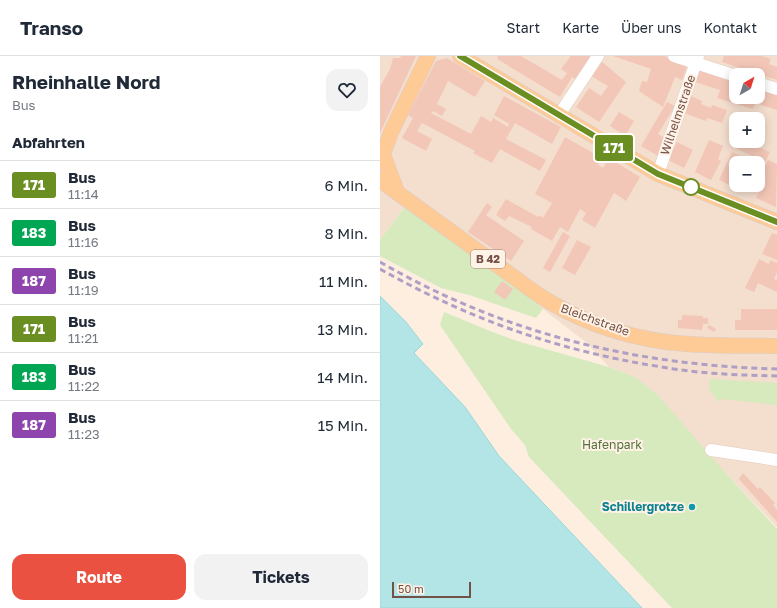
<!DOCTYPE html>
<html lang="de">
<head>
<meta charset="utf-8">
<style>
  body { margin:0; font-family:"Golos Text",sans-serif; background:#f2f2f3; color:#1f2937; height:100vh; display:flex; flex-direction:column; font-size:15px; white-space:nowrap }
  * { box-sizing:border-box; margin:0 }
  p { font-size:13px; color:#747a83 }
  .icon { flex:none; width:22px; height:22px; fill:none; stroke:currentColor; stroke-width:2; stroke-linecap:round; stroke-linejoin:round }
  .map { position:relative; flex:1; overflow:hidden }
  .sheet { display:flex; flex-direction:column; background:#fff; width:380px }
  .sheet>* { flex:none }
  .badge { padding:0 8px; border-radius:3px; font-size:14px; line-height:26px }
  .needle { width:26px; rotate:39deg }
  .controls { position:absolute; left:349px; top:12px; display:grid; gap:8px }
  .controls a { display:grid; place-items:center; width:36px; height:36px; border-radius:8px; background:#fff; box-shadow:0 2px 10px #0003; font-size:20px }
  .scale { position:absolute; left:12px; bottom:10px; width:79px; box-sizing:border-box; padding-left:4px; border:2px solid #745147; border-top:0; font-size:11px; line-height:14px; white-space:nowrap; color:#745147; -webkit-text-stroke:3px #fff2e6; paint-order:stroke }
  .map>.badge { position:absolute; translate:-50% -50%; box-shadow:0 0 0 2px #fff }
  h2 { padding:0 12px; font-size:15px; line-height:36px }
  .round { display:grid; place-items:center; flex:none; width:42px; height:42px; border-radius:12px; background:#f2f2f3 }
  .head { display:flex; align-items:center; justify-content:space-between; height:68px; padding:0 12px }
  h1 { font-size:19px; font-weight:700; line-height:30px }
  .cta { display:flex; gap:8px; margin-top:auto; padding:8px 12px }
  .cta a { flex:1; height:46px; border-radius:12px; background:#eb5141; color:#fff; font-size:16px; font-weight:700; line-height:46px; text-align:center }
  .cta a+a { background:#f2f2f3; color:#1f2937 }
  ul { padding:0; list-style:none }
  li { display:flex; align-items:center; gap:12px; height:48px; padding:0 12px; border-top:1px solid #e0e1e3 }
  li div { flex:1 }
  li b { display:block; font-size:15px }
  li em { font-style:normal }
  li .badge { min-width:44px; font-weight:700; text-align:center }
  header { display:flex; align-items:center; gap:24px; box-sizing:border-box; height:56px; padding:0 20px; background:#fff; border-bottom:1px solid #e0e1e3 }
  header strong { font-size:19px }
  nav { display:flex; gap:22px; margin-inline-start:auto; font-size:14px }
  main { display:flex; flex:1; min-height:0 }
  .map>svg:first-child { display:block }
  .residential { fill:#f4dece; fill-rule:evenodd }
  .green { fill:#d6eabe }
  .water { fill:#b4e5e6; stroke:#9ad7d8 }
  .building { fill:#f3c7b7 }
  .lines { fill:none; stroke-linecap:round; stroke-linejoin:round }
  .minor-casing { stroke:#e3cbbf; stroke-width:13 }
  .major-casing { stroke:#d8cecb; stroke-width:16 }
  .minor { stroke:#fff; stroke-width:12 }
  .major { stroke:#feca96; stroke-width:15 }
  .rail { stroke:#af9fc5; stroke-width:3; stroke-dasharray:6 4; stroke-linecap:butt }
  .line-casing { stroke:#fff; stroke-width:9 }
  .line { stroke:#6b8e23; stroke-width:6 }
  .stop-dot { fill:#fff; stroke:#6b8e23; stroke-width:2 }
  .culture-dot { fill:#0f9aa8; stroke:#fff2e6; stroke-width:1.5 }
  .labels { text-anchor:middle; stroke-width:4; stroke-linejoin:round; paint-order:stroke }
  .shield { fill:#fff2e6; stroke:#9e8177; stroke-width:1 }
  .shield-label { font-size:11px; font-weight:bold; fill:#745147 }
  .street-label { font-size:12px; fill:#745147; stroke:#fff2e6 }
  .park-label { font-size:12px; fill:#54743c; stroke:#fff2e6 }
  .culture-label { font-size:12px; font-weight:bold; fill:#0d838f; stroke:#fff2e6; text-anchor:end }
</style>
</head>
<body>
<header>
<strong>Transo</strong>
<nav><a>Start</a><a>Karte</a><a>Über uns</a><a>Kontakt</a></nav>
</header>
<main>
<section class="sheet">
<div class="head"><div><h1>Rheinhalle Nord</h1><p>Bus</p></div><a class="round"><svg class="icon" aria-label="heart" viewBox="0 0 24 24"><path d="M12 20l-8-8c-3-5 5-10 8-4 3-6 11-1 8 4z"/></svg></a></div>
<h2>Abfahrten</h2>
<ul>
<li><span class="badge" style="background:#6b8e23;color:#fff">171</span><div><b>Bus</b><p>11:14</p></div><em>6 Min.</em></li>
<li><span class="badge" style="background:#00a651;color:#fff">183</span><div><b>Bus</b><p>11:16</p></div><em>8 Min.</em></li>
<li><span class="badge" style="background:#8e44ad;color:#fff">187</span><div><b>Bus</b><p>11:19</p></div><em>11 Min.</em></li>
<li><span class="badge" style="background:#6b8e23;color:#fff">171</span><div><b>Bus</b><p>11:21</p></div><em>13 Min.</em></li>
<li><span class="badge" style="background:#00a651;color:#fff">183</span><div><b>Bus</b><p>11:22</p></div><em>14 Min.</em></li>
<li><span class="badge" style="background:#8e44ad;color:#fff">187</span><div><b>Bus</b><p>11:23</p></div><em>15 Min.</em></li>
</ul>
<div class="cta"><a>Route</a><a>Tickets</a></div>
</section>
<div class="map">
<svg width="397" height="552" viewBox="0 0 397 552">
  <rect width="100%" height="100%" fill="#fdeee0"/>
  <path class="residential" d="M0 0H397V471L255 321 229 311 207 287 27 148 0 184ZM356 19H378V41H356ZM356 63H378V85H356ZM356 107H378V129H356Z"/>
  <g class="green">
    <polygon points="27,148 163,253 156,262 89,239 61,232 0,200 0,184"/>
    <polygon points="64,256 110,275 137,285 229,311 255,321 277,338 343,414 397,473 397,552 292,552 149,401 145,389 131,373 60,269"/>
    <polygon points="330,323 397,327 397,349 341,343 339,346 329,334"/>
  </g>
  <polygon class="water" points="0,240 26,266 43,288 34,297 85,351 119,400 262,552 0,552"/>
  <g class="building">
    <polygon points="21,0 36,0 0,77 0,31 10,13 13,2 20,2"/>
    <polygon points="118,0 141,0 182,24 187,17 181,13 191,0 212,0 195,23 192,21 180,41 117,3"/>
    <polygon points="233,0 284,0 308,8 302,24 295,21 283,51 259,35 262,25 267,26 271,13"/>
    <polygon points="344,0 382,0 391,3 389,8 397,11 397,24 342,6"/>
    <polygon points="67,2 105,25 95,41 68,25 57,48 66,53 62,60 53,55 51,57 91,78 101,60 111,66 113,62 128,71 129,68 114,59 124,40 181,71 172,88 135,67 126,83 166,104 160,115 120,93 112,107 93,97 95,95 42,67 37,75 52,83 46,95 22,82 33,62 28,59 56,5"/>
    <polygon points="221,5 246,26 219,66 196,51 209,32 221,40 228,30 211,20"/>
    <polygon points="320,11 345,18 343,23 356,26 356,41 378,41 378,33 397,39 397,54 375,47 373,53 337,42 340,34 315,26"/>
    <polygon points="311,40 322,45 321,48 331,52 332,49 347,54 342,67 327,62 326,65 304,57"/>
    <polygon points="287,46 295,50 278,78 285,82 278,100 261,90"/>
    <polygon points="239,56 254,65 245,80 230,70"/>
    <polygon points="185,81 222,102 218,109 223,112 229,102 260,121 246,145 234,137 215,172 202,164 206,157 200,153 188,176 180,171 172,185 151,173 152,171 129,160 125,165 116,159 126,143 158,161 159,159 163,162 172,147 155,138"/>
    <polygon points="329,84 343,90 338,103 341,105 331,124 315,116"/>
    <polygon points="358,85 365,85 390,96 385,106 355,92"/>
    <polygon points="297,86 313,94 304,112 288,104"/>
    <polygon points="352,96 374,107 356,107 356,129 367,129 364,136 339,124"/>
    <polygon points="388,104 397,108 396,151 376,142 386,122 380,119"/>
    <polygon points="107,147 112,151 106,159 144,185 131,205 88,176"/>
    <polygon points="183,176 190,180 170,216 163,212"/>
    <polygon points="392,177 397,179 397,204 382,198"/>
    <polygon points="197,184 211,191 195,219 182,212"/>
    <polygon points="379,203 389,208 390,204 397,207 397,216 394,223 397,224 397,236 378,227 374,236 365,232"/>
    <polygon points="122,225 133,233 125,244 114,236"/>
    <polygon points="361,253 397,253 397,274 355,274 355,264 361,264"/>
    <polygon points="302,259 323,260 323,262 328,262 328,268 323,268 322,274 298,272 298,264 302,264"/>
    <polygon points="329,269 336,273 334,276 327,272"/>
    <polygon points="363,417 378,433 380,431 395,447 393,449 397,454 397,466 359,423"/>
  </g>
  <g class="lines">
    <defs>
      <g id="minor">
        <polyline points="294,0 356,20"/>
        <polyline points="378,27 397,33"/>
        <polyline points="179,59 218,0"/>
        <polyline points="278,118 318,0"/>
        <polyline points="331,394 397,404"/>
      </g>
      <g id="major">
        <polyline points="80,0 278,118 397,166"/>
        <path d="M0 124 157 238C195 263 241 280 287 286 323 291 361 289 397 290"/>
        <polyline points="17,136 3,98 12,74 48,0"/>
      </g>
    </defs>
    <use href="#minor" class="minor-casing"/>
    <use href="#major" class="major-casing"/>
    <use href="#minor" class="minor"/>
    <use href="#major" class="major"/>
    <g class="rail">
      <path d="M0 206C125 278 254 309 397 313"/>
      <path d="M0 213C91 264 179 295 282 311 320 318 359 319 397 320"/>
    </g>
  </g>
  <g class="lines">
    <defs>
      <polyline id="line" points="80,0 278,118 397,166"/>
    </defs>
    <use href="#line" class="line-casing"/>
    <use href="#line" class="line"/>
  </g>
  <circle class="stop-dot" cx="311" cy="131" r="8"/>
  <circle class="culture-dot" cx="312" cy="451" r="4"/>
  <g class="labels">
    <rect class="shield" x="91" y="194" width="34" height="18" rx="3"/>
    <g class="shield-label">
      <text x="108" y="207">B 42</text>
    </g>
    <g class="street-label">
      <text transform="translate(298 59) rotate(-71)" y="4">Wilhelmstraße</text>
      <text transform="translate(215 264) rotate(20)" y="4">Bleichstraße</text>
    </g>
    <g class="park-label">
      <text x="232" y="393">Hafenpark</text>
    </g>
    <g class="culture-label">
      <text x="304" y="455">Schillergrotze</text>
    </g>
  </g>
</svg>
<div class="controls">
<a><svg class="needle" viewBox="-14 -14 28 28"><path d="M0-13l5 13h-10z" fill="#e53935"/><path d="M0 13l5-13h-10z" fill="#747a83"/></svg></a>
<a>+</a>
<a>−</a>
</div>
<div class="scale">50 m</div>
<b class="badge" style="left:234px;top:92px;background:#6b8e23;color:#fff">171</b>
</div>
</main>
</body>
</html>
